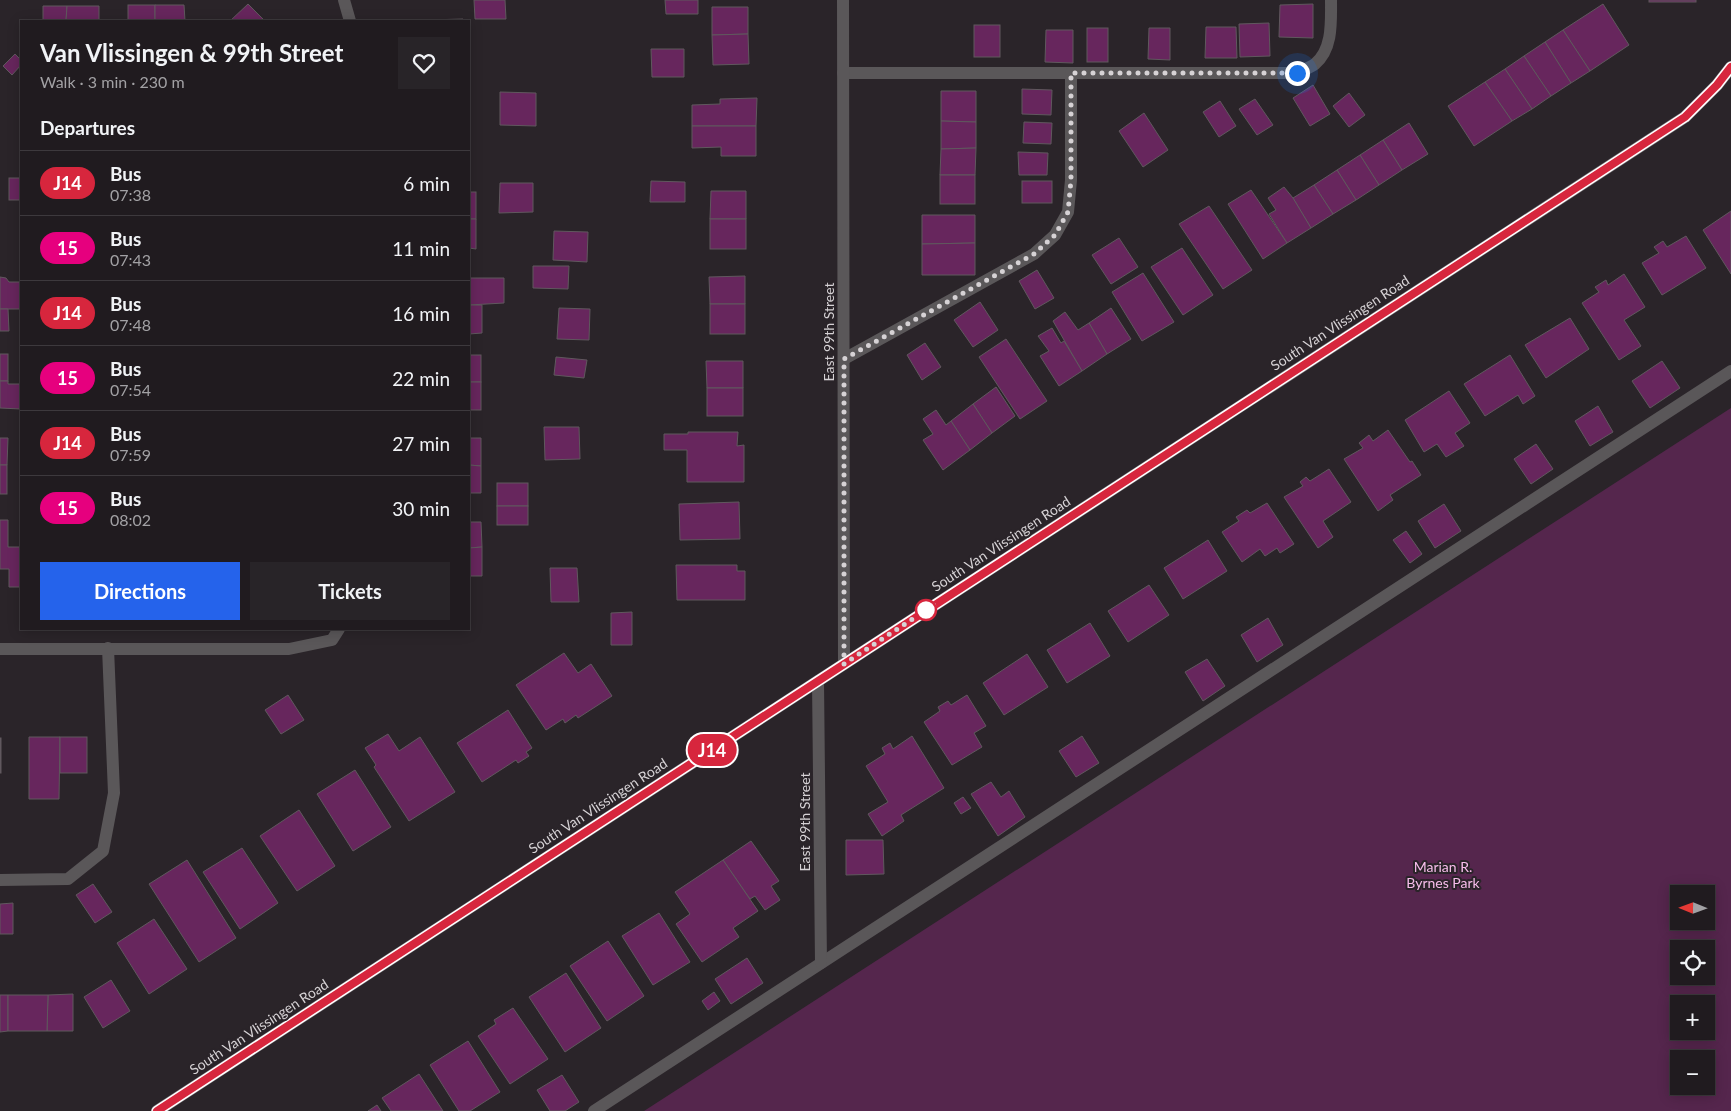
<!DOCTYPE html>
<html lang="en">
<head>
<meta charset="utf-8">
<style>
  body { margin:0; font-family:Lato,sans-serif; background:#282428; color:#f1f3f6; height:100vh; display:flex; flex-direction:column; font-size:19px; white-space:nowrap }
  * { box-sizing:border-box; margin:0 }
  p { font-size:16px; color:#a2a1a4 }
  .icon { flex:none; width:28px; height:28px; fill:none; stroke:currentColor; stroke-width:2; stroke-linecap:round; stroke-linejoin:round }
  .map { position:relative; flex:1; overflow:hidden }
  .panel { position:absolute; left:20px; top:20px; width:450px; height:610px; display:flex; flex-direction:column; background:#201b1f; border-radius:0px; box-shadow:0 2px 12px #0003,0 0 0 1px #3d393d }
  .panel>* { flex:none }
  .badge { padding:0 10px; border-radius:16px; font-size:18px; line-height:32px }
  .needle { width:32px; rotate:271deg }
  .tools { position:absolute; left:1670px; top:885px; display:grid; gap:10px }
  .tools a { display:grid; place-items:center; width:45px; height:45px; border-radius:0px; background:#201b1f; box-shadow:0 2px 12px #0003,0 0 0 1px #3d393d; font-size:25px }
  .you { position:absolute; width:25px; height:25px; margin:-12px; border:4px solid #fff; border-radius:50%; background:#1a73e8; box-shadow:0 0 0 8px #1a73e833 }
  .map>.badge { position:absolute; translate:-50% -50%; box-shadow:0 0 0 2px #fff }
  h2 { padding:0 20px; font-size:19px; line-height:45px }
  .round { display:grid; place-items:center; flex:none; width:52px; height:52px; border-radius:0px; background:#282428 }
  .headline { display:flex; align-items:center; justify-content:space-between; height:85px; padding:0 20px }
  h1 { font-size:24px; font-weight:700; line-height:38px }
  .primary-button { display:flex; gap:10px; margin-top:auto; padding:10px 20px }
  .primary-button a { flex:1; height:58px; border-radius:0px; background:#2563eb; color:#fff; font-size:20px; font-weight:700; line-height:58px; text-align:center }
  .primary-button a+a { background:#282428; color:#f1f3f6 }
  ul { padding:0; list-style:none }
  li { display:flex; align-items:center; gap:15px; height:65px; padding:0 20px; border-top:1px solid #3d393d }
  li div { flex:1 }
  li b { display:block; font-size:19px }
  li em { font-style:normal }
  li .badge { min-width:55px; font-weight:700; text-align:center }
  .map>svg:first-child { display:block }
  .green { fill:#55264d; fill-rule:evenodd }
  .building { fill:#67265d; stroke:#60585e }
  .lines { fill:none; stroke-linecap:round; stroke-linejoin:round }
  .service { stroke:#5a5759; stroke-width:12 }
  .minor { stroke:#5a5759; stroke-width:12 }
  .secondary { stroke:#777175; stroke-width:12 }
  .line-casing { stroke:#fff; stroke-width:11 }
  .line { stroke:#d7263d; stroke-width:8 }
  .walk { stroke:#d6d2d5; stroke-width:5; stroke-dasharray:0 9 }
  .stop-dot { fill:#fff; stroke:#d7263d; stroke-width:2.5 }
  .labels { text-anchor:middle; stroke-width:4; stroke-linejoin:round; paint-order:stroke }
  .street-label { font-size:14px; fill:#d6d2d5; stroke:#2a2429 }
  .park-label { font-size:14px; fill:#f7bdeb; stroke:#2a2429 }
</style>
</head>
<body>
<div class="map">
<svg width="1731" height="1111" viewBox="0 0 1731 1111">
  <rect width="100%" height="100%" fill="#2a2429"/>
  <path class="green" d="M1731 408V1111H644ZM1679 894H1706V921H1679ZM1679 949H1706V976H1679ZM1679 1004H1706V1031H1679ZM1679 1059H1706V1086H1679Z"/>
  <g class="building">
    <polygon points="474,0 505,0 506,19 475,19"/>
    <polygon points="665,0 698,0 698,14 666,14"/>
    <rect x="1649" y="0" width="47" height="2"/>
    <polygon points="248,4 265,21 230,21"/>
    <polygon points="1313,4 1313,38 1279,37 1280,5"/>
    <polygon points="1603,4 1629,45 1590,71 1563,30"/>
    <rect x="128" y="5" width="27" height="16"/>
    <polygon points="155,5 184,5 185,21 155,21"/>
    <polygon points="43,6 67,6 66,21 43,21"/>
    <polygon points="67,6 99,6 99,21 66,21"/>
    <polygon points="712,7 748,7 748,34 712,35"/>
    <polygon points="463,19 463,21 428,21 428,20"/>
    <polygon points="1269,23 1270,56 1240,57 1239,24"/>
    <rect x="974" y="25" width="26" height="32"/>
    <polygon points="1206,27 1236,27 1237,58 1205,58"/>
    <rect x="1087" y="28" width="21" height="34"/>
    <polygon points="1149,28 1170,28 1170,60 1148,59"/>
    <polygon points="1046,30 1073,30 1073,63 1045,62"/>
    <polygon points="1563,30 1590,71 1571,83 1545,42"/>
    <polygon points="748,34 749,64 713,65 712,35"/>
    <polygon points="1545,42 1571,83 1551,96 1524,56"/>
    <polygon points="651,49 684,49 684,77 652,77"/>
    <polygon points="15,54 21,60 21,65 12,75 3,66"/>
    <polygon points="1524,56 1551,96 1532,109 1505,69"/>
    <polygon points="1505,69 1532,109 1512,121 1485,82"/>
    <polygon points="1485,82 1512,121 1474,146 1448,106"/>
    <polygon points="1313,85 1330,114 1310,126 1293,98"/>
    <polygon points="1022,89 1052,90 1051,115 1022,114"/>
    <polygon points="941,91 976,91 976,122 941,121"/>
    <polygon points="500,92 536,93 536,126 500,125"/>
    <polygon points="1349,93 1365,115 1349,127 1333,106"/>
    <polygon points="757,98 756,126 692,126 692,105 720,104 720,99"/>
    <polygon points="1255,99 1273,125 1257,135 1239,109"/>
    <polygon points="1220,101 1236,126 1219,137 1203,112"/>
    <polygon points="1144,113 1168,150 1143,167 1119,131"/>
    <polygon points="941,121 976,122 976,148 941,149"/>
    <polygon points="1024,122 1052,123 1051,144 1023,143"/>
    <polygon points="1409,123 1428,154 1402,170 1383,140"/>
    <polygon points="692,126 756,126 756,156 721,156 721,147 692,148"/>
    <polygon points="1383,140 1402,170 1379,185 1360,155"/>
    <polygon points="976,148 975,175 940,175 941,149"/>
    <polygon points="1018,152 1048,153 1047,175 1019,175"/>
    <polygon points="1360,155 1379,185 1356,200 1337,170"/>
    <polygon points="1337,170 1356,200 1333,214 1314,185"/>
    <rect x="940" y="175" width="35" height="29"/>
    <rect x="9" y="178" width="12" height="22"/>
    <polygon points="651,181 685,182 685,202 650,202"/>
    <rect x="1022" y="181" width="30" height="22"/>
    <polygon points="500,183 533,183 533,212 499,213"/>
    <polygon points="1314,185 1333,214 1311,228 1293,198"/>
    <polygon points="1284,187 1293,198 1311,228 1287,243 1269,214 1276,210 1268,198"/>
    <polygon points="1251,190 1287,243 1263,259 1228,204"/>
    <polygon points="711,191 746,191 746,219 710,219"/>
    <rect x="469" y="192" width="7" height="27"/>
    <polygon points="1209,206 1252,270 1223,289 1179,224"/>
    <polygon points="1731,211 1731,274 1703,230"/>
    <polygon points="922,215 975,215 975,243 922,244"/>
    <polygon points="469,219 476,219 476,249 469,248"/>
    <rect x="710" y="219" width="36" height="30"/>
    <polygon points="554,231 588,232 587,262 553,260"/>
    <polygon points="1686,236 1706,268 1662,295 1642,263 1659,253 1654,247 1663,241 1667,247"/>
    <polygon points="1119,238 1138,267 1111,284 1092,255"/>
    <polygon points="975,243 975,275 922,275 922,244"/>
    <polygon points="1182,248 1213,295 1183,315 1151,267"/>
    <polygon points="533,266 569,266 568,289 533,288"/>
    <polygon points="1037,270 1054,298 1035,309 1019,281"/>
    <polygon points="1143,273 1174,322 1142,341 1112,292"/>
    <polygon points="1624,274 1645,307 1624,320 1641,346 1619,360 1582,303 1599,292 1595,287 1606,280 1608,285"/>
    <polygon points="745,276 745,304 710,304 709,277"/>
    <polygon points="0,277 6,278 9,282 21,282 21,309 0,309"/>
    <polygon points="469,278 504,278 504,303 469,305"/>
    <polygon points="980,302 998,330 973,347 954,320"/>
    <rect x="710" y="304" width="35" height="30"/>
    <polygon points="469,305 482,305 482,333 469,334"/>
    <polygon points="559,308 590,309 589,340 557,339"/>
    <polygon points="1111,308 1131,339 1107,354 1089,323"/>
    <polygon points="0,309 8,309 9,331 0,331"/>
    <polygon points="1065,312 1078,330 1089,323 1107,354 1082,371 1053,321"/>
    <polygon points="1570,318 1589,349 1546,378 1525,345"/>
    <polygon points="1052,328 1061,343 1064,341 1082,371 1059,386 1040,356 1049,351 1038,336"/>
    <polygon points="1006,339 1047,401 1020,419 979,357"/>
    <polygon points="925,343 941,367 922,380 907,355"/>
    <rect x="0" y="354" width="8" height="27"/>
    <rect x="469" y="355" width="12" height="27"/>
    <polygon points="1510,355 1535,396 1523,404 1518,395 1485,416 1464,384"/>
    <polygon points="556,357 587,360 584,378 554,375"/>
    <polygon points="706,361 743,361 743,388 707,388"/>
    <polygon points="1662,361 1680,388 1650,408 1632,381"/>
    <polygon points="0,381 8,381 8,384 21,384 21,409 0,408"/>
    <rect x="469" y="382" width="12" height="28"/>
    <polygon points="996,387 1015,416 992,433 973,404"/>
    <rect x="707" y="388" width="36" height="28"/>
    <polygon points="1449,391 1470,423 1455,433 1464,446 1446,457 1437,444 1424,452 1405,420"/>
    <polygon points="973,404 992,433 970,450 951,421"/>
    <polygon points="1598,406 1613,432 1590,446 1575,421"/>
    <polygon points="936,410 946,425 951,421 970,450 943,470 923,440 933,434 923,419"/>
    <polygon points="544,427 579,427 580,459 545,460"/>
    <polygon points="1388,430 1410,462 1412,461 1421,475 1390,495 1393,500 1378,511 1344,459 1363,448 1359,443 1369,435 1373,441"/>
    <polygon points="688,432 738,432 737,446 744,445 744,482 687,482 687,450 664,450 664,434 688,434"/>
    <polygon points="0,438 8,438 7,465 0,465"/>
    <polygon points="469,438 481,438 481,466 469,465"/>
    <polygon points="1536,444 1553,469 1531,484 1514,459"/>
    <rect x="0" y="465" width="7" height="29"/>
    <polygon points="469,465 481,466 481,493 469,493"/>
    <polygon points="1329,469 1351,502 1323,521 1333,537 1318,548 1284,497 1303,486 1300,482 1306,477 1310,481"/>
    <rect x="497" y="483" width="31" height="23"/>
    <polygon points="739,502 740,539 680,540 679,504"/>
    <polygon points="1267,503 1294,544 1280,553 1277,548 1265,556 1260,549 1242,562 1222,532 1239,521 1236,517 1247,510 1250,513"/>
    <polygon points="1444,504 1461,531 1435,548 1418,521"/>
    <rect x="497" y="506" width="31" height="19"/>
    <polygon points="0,520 8,520 8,547 21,547 21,587 9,587 9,569 0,569"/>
    <polygon points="469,522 481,522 482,547 469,548"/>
    <polygon points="1406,531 1422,554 1410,563 1393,540"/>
    <polygon points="1208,540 1227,571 1183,599 1164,568"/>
    <polygon points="482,547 482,576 469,576 469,548"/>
    <polygon points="676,565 737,565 737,571 745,571 745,600 677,600"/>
    <polygon points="550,568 577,568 579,602 551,602"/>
    <polygon points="1149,585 1169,615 1128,642 1108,611"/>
    <polygon points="632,612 632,645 611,645 611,613"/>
    <polygon points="1268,618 1283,645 1257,662 1241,635"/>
    <polygon points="1090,623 1110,656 1067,683 1047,650"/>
    <polygon points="564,653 578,673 591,664 612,696 578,718 576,715 565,723 563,719 546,730 516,685"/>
    <polygon points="1027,654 1048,687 1004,715 983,683"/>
    <polygon points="1207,659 1225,686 1203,701 1185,672"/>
    <polygon points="288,695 304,720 281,734 265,710"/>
    <polygon points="967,695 986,726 974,733 982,747 952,765 924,722 940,711 938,707 948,701 951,705"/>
    <polygon points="508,710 532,748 526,752 529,756 518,763 516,760 482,782 457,743"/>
    <polygon points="388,734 399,751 420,737 455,792 409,821 374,767 376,765 365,748"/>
    <polygon points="912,736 944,788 901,815 904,821 882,836 868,814 888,802 866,766 885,754 882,748 890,743 893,749"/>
    <polygon points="1082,736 1099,763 1076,777 1059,751"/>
    <polygon points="29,737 60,737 59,799 29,799"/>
    <rect x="60" y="737" width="27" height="36"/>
    <rect x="0" y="738" width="1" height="35"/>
    <polygon points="355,770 391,827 353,851 317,794"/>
    <polygon points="991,782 1001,797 1009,791 1025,817 998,836 971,794"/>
    <polygon points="963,797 971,808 961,814 954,803"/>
    <polygon points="299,810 335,866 297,891 260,836"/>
    <polygon points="846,840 883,840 884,874 846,875"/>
    <polygon points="751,841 779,881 771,886 780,900 765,910 755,896 750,899 723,860"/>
    <polygon points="242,848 278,903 240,929 203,872"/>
    <polygon points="187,860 236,938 199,962 149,884"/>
    <polygon points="723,860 758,911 733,928 739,937 702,962 676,924 690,914 675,892"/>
    <polygon points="93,884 112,912 95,923 76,895"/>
    <polygon points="13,903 13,934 0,934 0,904"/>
    <polygon points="659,913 690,962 653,985 622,936"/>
    <polygon points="154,919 187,969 149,994 117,943"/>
    <polygon points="608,941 644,996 607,1021 570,966"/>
    <polygon points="747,958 763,983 731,1004 715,979"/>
    <polygon points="566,973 601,1028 565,1052 529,997"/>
    <polygon points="111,980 130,1011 103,1028 84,997"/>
    <polygon points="714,992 720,1001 708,1010 702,1001"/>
    <polygon points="73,994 73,1031 47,1031 48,995"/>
    <polygon points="0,995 8,995 8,1031 0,1032"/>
    <polygon points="8,995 48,995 47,1031 8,1031"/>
    <polygon points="513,1008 548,1059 510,1084 478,1036 496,1024 494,1020"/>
    <polygon points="468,1041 500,1092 470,1111 459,1111 430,1065"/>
    <polygon points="419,1074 443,1111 391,1111 382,1098"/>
    <polygon points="562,1075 579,1102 565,1111 550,1111 537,1090"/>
    <polygon points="377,1105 381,1111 368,1111"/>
  </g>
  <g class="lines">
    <g class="service">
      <path d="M843 73H1297C1302 70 1310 68 1315 64 1333 49 1331 22 1331 0"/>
      <polyline points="844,359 1034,254 1055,235 1068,212 1071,180 1071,73"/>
      <polyline points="0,880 68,879 103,851 114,793 108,648"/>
      <polyline points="594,1111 1731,371"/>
    </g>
    <g class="minor">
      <polyline points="344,0 350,21"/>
      <polyline points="843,0 844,664"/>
      <polyline points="0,649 289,649 332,640 339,629"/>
      <polyline points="818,681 821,963"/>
    </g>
    <polyline class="secondary" points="157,1111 1685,117 1717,85 1731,67"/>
  </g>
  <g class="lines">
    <defs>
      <polyline id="line" points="157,1111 1685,117 1717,85 1731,67"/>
    </defs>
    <use href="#line" class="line-casing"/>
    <use href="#line" class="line"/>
    <polyline class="walk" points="926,610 934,605 844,664 844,359 1034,254 1055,235 1068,212 1071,180 1071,73 1297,73"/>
  </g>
  <circle class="stop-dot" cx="926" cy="610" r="10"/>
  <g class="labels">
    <g class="street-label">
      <text transform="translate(1340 323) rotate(-33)" y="5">South Van Vlissingen Road</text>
      <text transform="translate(829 332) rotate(-90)" y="5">East 99th Street</text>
      <text transform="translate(1001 544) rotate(-33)" y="5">South Van Vlissingen Road</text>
      <text transform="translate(598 806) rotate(-33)" y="5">South Van Vlissingen Road</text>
      <text transform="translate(805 822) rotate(-90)" y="5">East 99th Street</text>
      <text transform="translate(259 1027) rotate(-33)" y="5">South Van Vlissingen Road</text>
    </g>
    <g class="park-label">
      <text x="1443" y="872">Marian R.<tspan x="1443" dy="16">Byrnes Park</tspan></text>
    </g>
  </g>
</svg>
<div class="tools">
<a><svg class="needle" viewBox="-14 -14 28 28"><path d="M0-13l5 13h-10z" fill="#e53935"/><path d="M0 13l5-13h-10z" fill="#a2a1a4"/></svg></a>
<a><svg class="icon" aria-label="locate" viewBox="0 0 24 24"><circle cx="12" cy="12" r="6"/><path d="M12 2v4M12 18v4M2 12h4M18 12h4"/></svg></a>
<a>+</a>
<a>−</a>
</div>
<div class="you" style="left:1297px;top:73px"></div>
<b class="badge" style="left:712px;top:750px;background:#d7263d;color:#fff">J14</b>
<section class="panel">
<div class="headline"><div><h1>Van Vlissingen &amp; 99th Street</h1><p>Walk · 3 min · 230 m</p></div><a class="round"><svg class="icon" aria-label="heart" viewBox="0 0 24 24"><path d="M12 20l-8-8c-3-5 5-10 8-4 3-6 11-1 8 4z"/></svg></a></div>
<h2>Departures</h2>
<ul>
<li><span class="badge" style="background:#d7263d;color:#fff">J14</span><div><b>Bus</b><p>07:38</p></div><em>6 min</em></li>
<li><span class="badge" style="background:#e6007e;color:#fff">15</span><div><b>Bus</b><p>07:43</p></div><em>11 min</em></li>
<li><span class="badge" style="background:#d7263d;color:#fff">J14</span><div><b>Bus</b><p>07:48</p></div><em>16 min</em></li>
<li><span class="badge" style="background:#e6007e;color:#fff">15</span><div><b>Bus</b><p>07:54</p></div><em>22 min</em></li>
<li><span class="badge" style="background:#d7263d;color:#fff">J14</span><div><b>Bus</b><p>07:59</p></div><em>27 min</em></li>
<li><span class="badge" style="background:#e6007e;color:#fff">15</span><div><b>Bus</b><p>08:02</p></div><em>30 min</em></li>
</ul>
<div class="primary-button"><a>Directions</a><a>Tickets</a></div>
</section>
</div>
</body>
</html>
